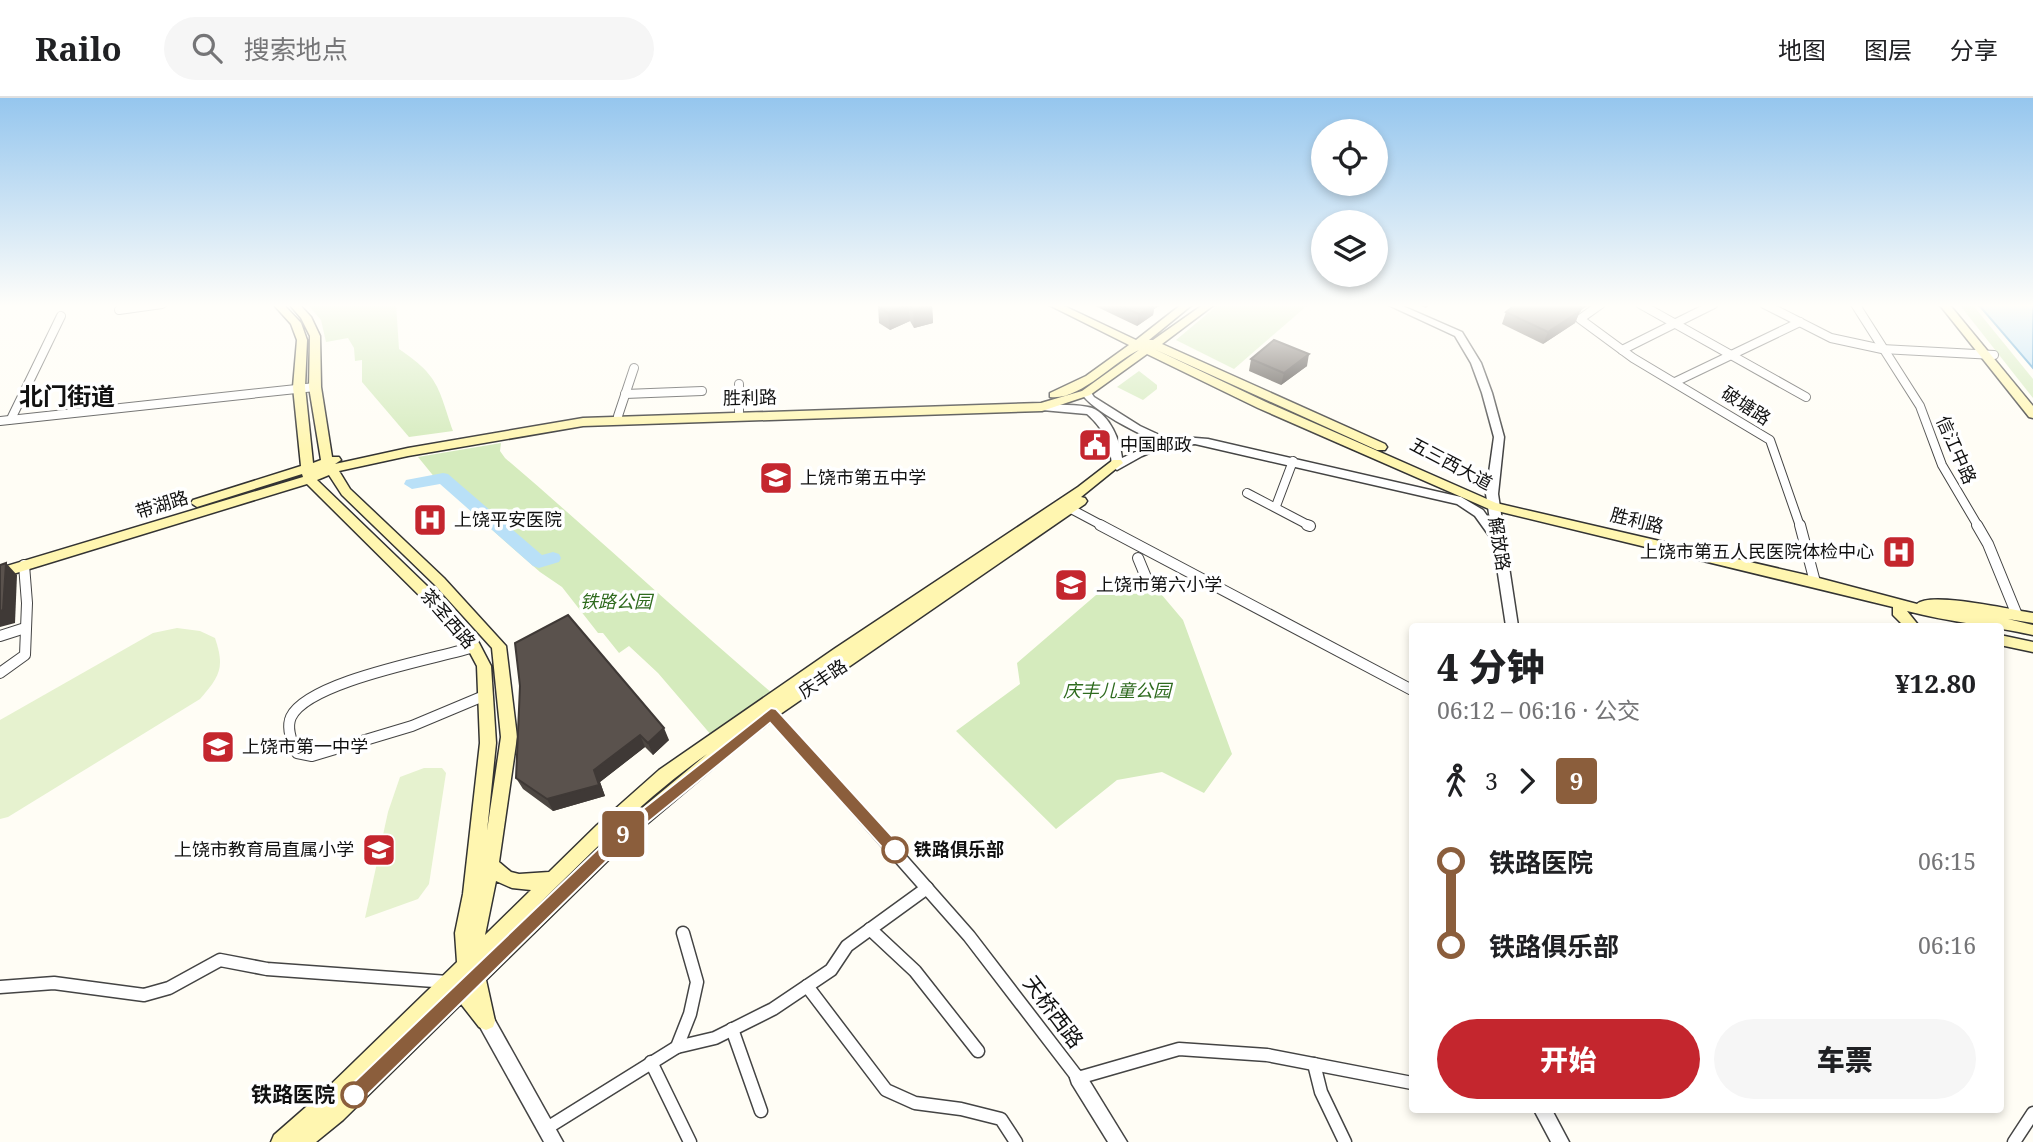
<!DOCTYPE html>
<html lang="zh">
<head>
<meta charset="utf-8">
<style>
  body { margin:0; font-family:"Noto Serif","Noto Sans SC",serif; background:#f6f6f6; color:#202124; height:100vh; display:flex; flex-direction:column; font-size:26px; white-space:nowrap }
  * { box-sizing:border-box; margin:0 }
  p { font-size:23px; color:#757577 }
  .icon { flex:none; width:38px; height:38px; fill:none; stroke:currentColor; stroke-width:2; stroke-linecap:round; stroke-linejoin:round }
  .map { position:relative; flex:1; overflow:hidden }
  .panel { position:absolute; left:1409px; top:525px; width:595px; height:490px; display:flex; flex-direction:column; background:#fff; border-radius:7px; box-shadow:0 4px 10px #0003 }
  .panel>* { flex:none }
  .badge { padding:0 14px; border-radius:5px; font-size:24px; line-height:46px }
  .buttons { position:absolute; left:1311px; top:21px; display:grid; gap:14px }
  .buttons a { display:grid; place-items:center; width:77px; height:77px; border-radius:50%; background:#fff; box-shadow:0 4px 10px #0003; font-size:35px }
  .map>.badge { position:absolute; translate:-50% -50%; box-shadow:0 0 0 4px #fff }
  .legs { display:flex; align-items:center; gap:10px; height:77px; padding:0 28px; font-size:23px }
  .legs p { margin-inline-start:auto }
  .overview { display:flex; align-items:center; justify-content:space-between; height:119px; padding:0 28px }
  h1 { font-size:38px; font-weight:800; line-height:52px }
  .primary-button { display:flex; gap:14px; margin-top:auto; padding:14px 28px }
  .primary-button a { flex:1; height:80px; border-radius:42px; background:#c4262e; color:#fff; font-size:28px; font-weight:800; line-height:80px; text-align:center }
  .primary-button a+a { background:#f6f6f6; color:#202124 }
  ul { padding:0 28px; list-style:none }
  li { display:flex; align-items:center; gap:24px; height:84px; font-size:26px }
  li i { display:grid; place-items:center; width:10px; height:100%; margin:0 9px; background:currentColor }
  li i::after { content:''; width:18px; height:18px; margin:-9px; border:5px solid; border-radius:50%; background:#fff }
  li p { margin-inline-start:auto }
  li:first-child i { background:linear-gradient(#0000 50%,currentColor 0) }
  li:last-child i { background:linear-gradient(currentColor 50%,#0000 0) }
  header { display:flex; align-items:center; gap:42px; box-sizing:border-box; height:98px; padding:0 35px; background:#fff; border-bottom:2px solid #e0e0e0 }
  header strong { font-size:33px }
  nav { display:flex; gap:38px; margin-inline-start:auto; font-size:24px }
  .search { width:490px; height:63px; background:#f6f6f6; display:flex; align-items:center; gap:18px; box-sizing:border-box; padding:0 24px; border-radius:38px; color:#757577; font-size:26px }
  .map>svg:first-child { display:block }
  .green { fill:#d5ebbd }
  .pitch { fill:#e6f2cf }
  .water { fill:#b9e0f7; stroke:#3f96cf; stroke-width:2 }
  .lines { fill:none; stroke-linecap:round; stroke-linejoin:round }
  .river { fill:#b9e0f7; fill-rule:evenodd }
  .minor-far2-casing { stroke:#444; stroke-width:10 }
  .minor-far1-casing { stroke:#444; stroke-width:12 }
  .minor-casing { stroke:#444; stroke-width:15 }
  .tertiary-casing { stroke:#444; stroke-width:3 }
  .secondary-casing { stroke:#333; stroke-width:3 }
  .minor-far2 { stroke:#fff; stroke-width:8 }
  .minor-far1 { stroke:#fff; stroke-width:10 }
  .minor { stroke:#fff; stroke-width:12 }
  .tertiary { fill:#fff; fill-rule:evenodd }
  .secondary { fill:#fff6b0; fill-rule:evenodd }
  .wall { fill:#4d4742 }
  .shaded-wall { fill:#3f3936 }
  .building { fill:#5a524d; stroke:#3f3936; stroke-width:2 }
  .line-1 { fill:#8b5e3c; stroke:#fff; stroke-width:2 }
  .stop-1-dot { fill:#fff; stroke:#8b5e3c; stroke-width:3.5 }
  .labels { text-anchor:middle; stroke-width:7; stroke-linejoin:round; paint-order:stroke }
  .street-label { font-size:18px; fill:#111; stroke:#fff }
  .poi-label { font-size:18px; fill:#111; stroke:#fff; text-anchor:start }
  .park-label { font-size:18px; font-style:italic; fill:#2f6b1f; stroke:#fff }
  .stop-label { font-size:18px; font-weight:bold; fill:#111; stroke:#fff; text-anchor:start }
  .near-street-label { font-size:21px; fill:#111; stroke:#fff }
  .near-stop-label { font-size:21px; font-weight:bold; fill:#111; stroke:#fff; text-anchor:end }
  .district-label { font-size:24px; font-weight:bold; fill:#111; stroke:#fff }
</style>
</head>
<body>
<header>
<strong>Railo</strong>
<div class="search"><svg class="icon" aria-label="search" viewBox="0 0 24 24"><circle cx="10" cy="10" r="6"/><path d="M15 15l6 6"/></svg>搜索地点</div>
<nav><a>地图</a><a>图层</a><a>分享</a></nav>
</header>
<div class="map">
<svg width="2033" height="1044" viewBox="0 0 2033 1044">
  <rect width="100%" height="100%" fill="#fffdf5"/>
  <g class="green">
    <path d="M307 206H396L399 251C439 278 438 289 453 333L409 339 362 284V262L355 263 354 250 348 240 326 244 321 222Z"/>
    <polygon points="1219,206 1309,206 1234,271 1176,242"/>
    <polygon points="1959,206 1972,206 2033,281 2033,300"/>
    <polygon points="1139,273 1157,287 1157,291 1143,302 1117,289"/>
    <path d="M501 345 500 353 505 360C595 437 682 518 772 595L712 638 658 575 629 548 619 555 603 535H598L562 489 540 474 499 438 436 381 418 359Z"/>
    <polygon points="1129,484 1156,490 1183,522 1232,656 1204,695 1162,674 1117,682 1056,731 956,633 1020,586 1017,565 1103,491"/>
  </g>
  <g class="pitch">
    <path d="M177 530 200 533 215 540C225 570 220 578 200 601L8 719 0 721V622L153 535Z"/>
    <polygon points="424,670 442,670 446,675 429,786 418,801 365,820 388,714 400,679"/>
  </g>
  <polygon class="water" points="1978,206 2033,206 2033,270"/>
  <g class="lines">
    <polygon class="river" points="443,375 448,376 542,457 553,454 559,456 561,460 559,464 539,470 533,468 440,386 412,391 404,386 406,382"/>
    <defs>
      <g id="minor-far2">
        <polyline points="1601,206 1580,221 1633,260 1770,342 1800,428"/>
        <polyline points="1640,206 1806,299"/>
        <polyline points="1764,206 1831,240 1882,251 1994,257"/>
        <polyline points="1855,206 1920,308 1942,367 1978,428"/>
        <polyline points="119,212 162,206"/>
        <polyline points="1622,252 1714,206"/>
        <polyline points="1675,284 1800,224"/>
        <polyline points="739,286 739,314"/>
        <polyline points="625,296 702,293"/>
        <polyline points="618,318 634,270"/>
        <polyline points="11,321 61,218"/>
        <polyline points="0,323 315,289"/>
        <polyline points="1247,395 1310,428"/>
        <polyline points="1276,408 1293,363"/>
        <polyline points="1071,411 1103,428"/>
      </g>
      <g id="minor-far1">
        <polyline points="1100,427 1412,592"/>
        <polyline points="1307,427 1310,428"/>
        <polyline points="1800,427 1815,484"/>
        <polyline points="1977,427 1988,446 2017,517"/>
        <polyline points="1138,460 1150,489"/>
        <polyline points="0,538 25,530"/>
        <path d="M474 549C435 561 308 583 291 619 286 630 292 645 297 655L312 658 412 628 486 597"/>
        <polyline points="0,575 25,557 27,505 24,467"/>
        <polyline points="771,615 851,703"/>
      </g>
      <g id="minor">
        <polyline points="849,702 969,838 1078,980 1179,951 1267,957 1412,985"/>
        <polyline points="870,831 915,873 978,953"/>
        <polyline points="807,888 886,992 915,1005 961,1011 1001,1021 1016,1044"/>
        <polyline points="0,889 54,885 144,897 169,890 220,862 267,871 448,884"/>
        <polyline points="732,931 761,1013"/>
        <polyline points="677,949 690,916 697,884 683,835"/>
        <polyline points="651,964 690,1044"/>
        <polyline points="1314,966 1321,994 1345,1044"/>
        <polyline points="547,1030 677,949 715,940 773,911 831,872 847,848 927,790"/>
        <polyline points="2014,1044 2033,1015"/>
      </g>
      <g id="tertiary">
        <path d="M1386 206H1398L1462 234 1481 265 1492 295 1504 339 1498 396 1518 528H1506L1493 443 1475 418 1457 406 1195 346 1163 349 1142 358 1117 372 1112 369C1111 346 1104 331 1087 316L1042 312 1037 309 1042 306C1056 307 1079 306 1092 310 1110 317 1120 343 1122 360L1157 344C1136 334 1094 314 1081 295L1082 293H1090L1094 299 1140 328 1168 341 1183 339 1208 341 1461 399 1483 412 1490 422 1486 396 1494 339 1482 295 1471 265 1455 238Z"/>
        <polygon points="486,915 492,917 563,1044 544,1044 480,929 478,923 480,917"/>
        <polygon points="1078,972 1084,974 1127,1044 1108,1044 1072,986 1070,980 1072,974"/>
        <polygon points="1534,1012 1552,1012 1569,1044 1551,1044"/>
      </g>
      <g id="secondary">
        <path d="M273 206H283L301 225 307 242 305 289 313 365 321 362 309 289 310 238 301 220 289 206H299L311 219 320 238 321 289 332 359H339L341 362 335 366 408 350 583 320 1041 305 1082 293 1139 252C1114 263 1080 303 1050 299V295L1086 278 1129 247 1047 206H1060L1136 242 1182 206H1193L1149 242H1153L1204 206H1215L1162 246 1385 346 1387 349 1385 352H1377L1154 251 1266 304 1496 405 1815 479 1917 506C1930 493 2012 512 2033 515V525L2008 521 2033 527V537C1992 528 1949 524 1907 513L1919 528H1904L1893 517V509L1489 411 1258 310 1147 256 1090 297 1042 313 583 328 408 358 339 373 350 391 444 480 506 548 517 639 499 764 511 774 519 776 549 774 597 727 659 672 834 551 1078 389 1113 362H1121L1123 365 1081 399 1085 400 1087 403 1085 406 776 619 719 665 636 735 486 882 495 923 493 929 486 932 479 929 461 906 343 1022 316 1044H271L274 1037 322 995 457 864 455 835 463 796 480 645 477 568 469 553 443 521 307 386 0 480V470L303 379 302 376 197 409 191 405 193 402 301 368 293 289 297 242 291 226ZM329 377 342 397 434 486 492 550 501 639 487 733 496 645 491 568 479 545 453 513 317 382ZM707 656 624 725 534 811C589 757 643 701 707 656ZM496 783 512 790 531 792 485 837Z"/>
        <polygon points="1939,206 1949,206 2033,308 2033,320 2029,319"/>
        <polygon points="2000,537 2033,544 2033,554 2000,547"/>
      </g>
    </defs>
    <use href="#minor-far2" class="minor-far2-casing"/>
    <use href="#minor-far1" class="minor-far1-casing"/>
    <use href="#minor" class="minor-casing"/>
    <use href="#tertiary" class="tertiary-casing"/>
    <use href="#secondary" class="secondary-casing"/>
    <use href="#minor-far2" class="minor-far2"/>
    <use href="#minor-far1" class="minor-far1"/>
    <use href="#minor" class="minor"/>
    <use href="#tertiary" class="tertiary"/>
    <use href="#secondary" class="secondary"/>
  </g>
  <g class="wall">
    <polygon points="880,206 931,206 932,207 933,225 914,230 910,223 890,232 879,225 878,207"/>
    <polygon points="1091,206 1162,206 1154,211 1153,217 1137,228"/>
    <polygon points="1416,206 1431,206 1426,210"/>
    <polygon points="1580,213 1575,225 1543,246 1502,226 1506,214"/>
    <polygon points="1251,261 1307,268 1281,287 1249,273"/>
    <polygon points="520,588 669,642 653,657 645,649 600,684 605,698 553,713 523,691 516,680"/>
  </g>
  <g class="shaded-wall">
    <polygon points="907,206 908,206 910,223 890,232 888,215"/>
    <polygon points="1150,206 1162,206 1154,211 1153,217 1137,228 1139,216"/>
    <polygon points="1580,206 1590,206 1580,213 1575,225 1543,246 1548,234"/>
    <polygon points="932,207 933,225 914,230 913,212"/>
    <polygon points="1309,256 1307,268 1281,287 1284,275"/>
    <polygon points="6,465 17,477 15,525 0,529 0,513"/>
    <polygon points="664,630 669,642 653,657 648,645"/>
    <polygon points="640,637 645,649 600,684 605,698 553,713 547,701 594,672"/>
  </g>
  <g class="building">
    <polygon points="881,206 907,206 888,215 878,207"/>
    <polygon points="909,206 931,206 932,207 913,212"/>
    <polygon points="1116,206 1154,206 1139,216"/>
    <polygon points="1516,206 1581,206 1580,213 1548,234 1506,214"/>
    <polygon points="1274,242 1309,256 1284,275 1251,261"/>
    <polygon points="6,465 3,512 0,513 0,467"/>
    <polygon points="568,517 664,630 648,645 640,637 594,672 599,687 547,701 516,680 520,588 515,545"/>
  </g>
  <linearGradient id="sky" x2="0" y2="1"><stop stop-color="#95c6ee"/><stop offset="0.59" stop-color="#fffefa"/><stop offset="1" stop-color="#fffefa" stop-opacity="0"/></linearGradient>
  <rect width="2033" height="352" fill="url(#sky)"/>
  <polygon class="line-1" points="771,610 776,611 900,747 903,752 900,757 889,757 770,625 636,734 361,1003 354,1006 348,1003 345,997 348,990 625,725"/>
  <defs>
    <symbol id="civic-square" viewBox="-11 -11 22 22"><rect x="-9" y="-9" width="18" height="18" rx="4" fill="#c4262e" stroke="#fff"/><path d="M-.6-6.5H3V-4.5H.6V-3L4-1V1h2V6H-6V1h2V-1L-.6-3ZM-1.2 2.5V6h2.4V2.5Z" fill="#fff"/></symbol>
    <symbol id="school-square" viewBox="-11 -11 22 22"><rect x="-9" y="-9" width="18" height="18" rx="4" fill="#c4262e" stroke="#fff"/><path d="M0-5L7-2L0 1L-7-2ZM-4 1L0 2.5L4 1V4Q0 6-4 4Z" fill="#fff"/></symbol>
    <symbol id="hospital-square" viewBox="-11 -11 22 22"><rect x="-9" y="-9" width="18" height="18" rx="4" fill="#c4262e" stroke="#fff"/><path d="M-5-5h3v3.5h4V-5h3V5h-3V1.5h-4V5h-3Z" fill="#fff"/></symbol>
  </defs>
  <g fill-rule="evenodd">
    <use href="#civic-square" x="1076" y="328" width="38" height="38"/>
    <use href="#school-square" x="757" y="361" width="38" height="38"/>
    <use href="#hospital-square" x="411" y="403" width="38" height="38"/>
    <use href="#hospital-square" x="1880" y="435" width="38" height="38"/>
    <use href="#school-square" x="1052" y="468" width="38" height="38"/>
    <use href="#school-square" x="199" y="630" width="38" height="38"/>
    <use href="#school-square" x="360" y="733" width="38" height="38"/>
  </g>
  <g class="stop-1-dot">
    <circle cx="895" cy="752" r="12"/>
    <circle cx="354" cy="997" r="12"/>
  </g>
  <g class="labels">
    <g class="street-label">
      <text transform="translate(750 300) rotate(-1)" y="6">胜利路</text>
      <text transform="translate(1746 308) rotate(33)" y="6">破塘路</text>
      <text transform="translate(1956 352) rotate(66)" y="6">信江中路</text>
      <text transform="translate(1451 366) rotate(28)" y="6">五三西大道</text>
      <text transform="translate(162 407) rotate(-17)" y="6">带湖路</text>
      <text transform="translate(1637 423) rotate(14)" y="6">胜利路</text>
      <text transform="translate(1499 446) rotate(81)" y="6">解放路</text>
      <text transform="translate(448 521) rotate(49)" y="6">茶圣西路</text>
      <text transform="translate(823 581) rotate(-34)" y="6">庆丰路</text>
    </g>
    <g class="poi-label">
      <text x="1120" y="353">中国邮政</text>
      <text x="800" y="386">上饶市第五中学</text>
      <text x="454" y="428">上饶平安医院</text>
      <text x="1874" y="460" text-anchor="end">上饶市第五人民医院体检中心</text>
      <text x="1096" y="493">上饶市第六小学</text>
      <text x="242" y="655">上饶市第一中学</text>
      <text x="354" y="758" text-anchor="end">上饶市教育局直属小学</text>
    </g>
    <g class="park-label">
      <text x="616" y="510">铁路公园</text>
      <text x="1117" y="599">庆丰儿童公园</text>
    </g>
    <g class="stop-label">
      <text x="914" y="758">铁路俱乐部</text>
    </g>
    <g class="near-street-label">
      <text transform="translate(1053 914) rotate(53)" y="7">天桥西路</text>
    </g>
    <g class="near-stop-label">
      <text x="335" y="1004">铁路医院</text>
    </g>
    <g class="district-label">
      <text x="67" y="307">北门街道</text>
    </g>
  </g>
</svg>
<div class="buttons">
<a><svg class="icon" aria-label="locate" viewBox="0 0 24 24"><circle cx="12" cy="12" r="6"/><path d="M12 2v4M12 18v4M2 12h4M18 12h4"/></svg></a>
<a><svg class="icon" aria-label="layers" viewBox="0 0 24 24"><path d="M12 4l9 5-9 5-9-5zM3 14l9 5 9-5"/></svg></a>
</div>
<b class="badge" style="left:623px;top:736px;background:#8b5e3c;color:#fff">9</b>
<section class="panel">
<div class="overview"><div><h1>4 分钟</h1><p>06:12 – 06:16 · 公交</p></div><b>¥12.80</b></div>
<div class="legs"><svg class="icon" aria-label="walk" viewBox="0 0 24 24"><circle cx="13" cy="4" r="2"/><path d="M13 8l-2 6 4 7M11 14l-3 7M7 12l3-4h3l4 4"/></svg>3<svg class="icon" aria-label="forward" viewBox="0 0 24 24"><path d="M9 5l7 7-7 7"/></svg><b class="badge" style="background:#8b5e3c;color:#fff">9</b></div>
<ul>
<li><i style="color:#8b5e3c"></i><b>铁路医院</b><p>06:15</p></li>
<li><i style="color:#8b5e3c"></i><b>铁路俱乐部</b><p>06:16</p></li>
</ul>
<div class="primary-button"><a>开始</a><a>车票</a></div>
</section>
</div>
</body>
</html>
